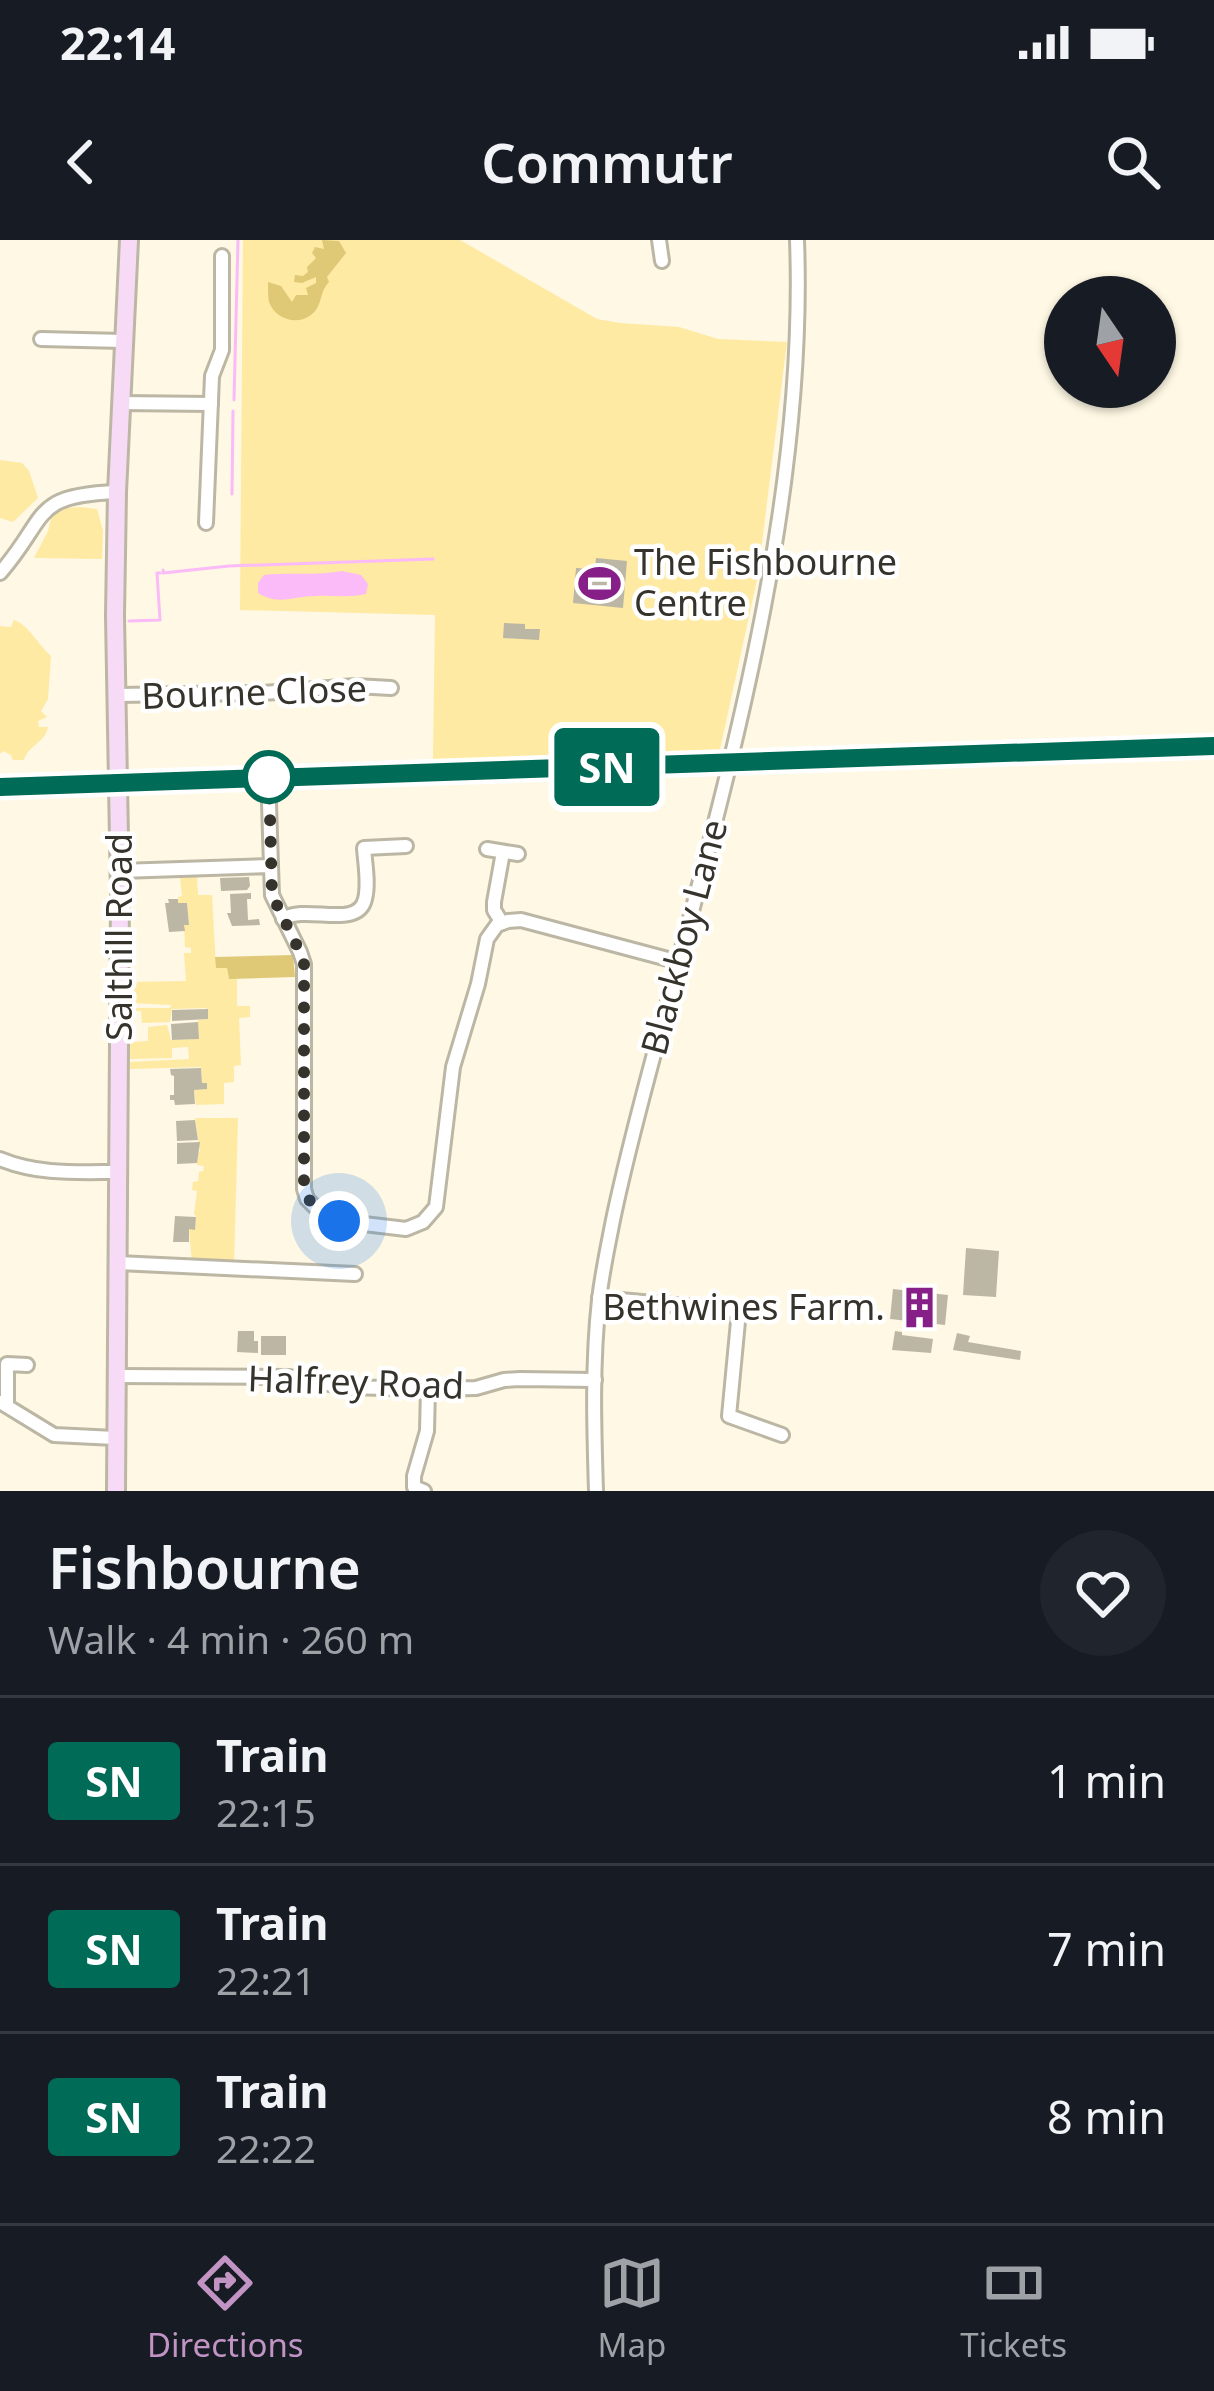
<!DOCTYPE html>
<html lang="en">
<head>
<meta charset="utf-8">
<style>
  body { margin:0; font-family:"Noto Sans",sans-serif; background:#20242c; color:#f1f3f6; height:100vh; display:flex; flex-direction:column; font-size:45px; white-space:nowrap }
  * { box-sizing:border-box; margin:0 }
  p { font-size:39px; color:#9ea1a6 }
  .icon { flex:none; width:66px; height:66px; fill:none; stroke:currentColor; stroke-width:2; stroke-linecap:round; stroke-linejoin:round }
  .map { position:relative; height:1251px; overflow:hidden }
  .sheet { display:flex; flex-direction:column; background:#171b24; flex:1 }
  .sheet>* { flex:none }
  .badge { padding:0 24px; border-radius:9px; font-size:42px; line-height:78px }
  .needle { width:78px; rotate:167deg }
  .buttons { position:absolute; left:1044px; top:36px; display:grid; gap:24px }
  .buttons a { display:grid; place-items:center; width:132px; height:132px; border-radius:50%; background:#171b24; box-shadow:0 3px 9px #0004; font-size:60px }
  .you { position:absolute; width:60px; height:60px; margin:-30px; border:9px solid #fff; border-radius:50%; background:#1a73e8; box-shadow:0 0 0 18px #1a73e833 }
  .map>.badge { position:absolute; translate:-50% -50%; box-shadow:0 0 0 6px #fff }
  .round { display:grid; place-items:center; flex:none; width:126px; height:126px; border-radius:63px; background:#20242c }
  .headline { display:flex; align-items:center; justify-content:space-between; height:204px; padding:0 48px }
  h1 { font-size:57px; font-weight:600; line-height:90px }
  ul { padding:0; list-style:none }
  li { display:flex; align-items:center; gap:36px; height:168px; padding:0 48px; border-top:3px solid #363941 }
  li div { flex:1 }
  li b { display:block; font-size:45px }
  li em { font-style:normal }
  li .badge { min-width:132px; font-weight:700; text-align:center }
  .status { display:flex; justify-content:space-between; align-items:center; height:84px; padding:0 60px; background:#171b24; direction:ltr }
  .status svg { height:33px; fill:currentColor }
  header { display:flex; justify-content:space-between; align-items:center; height:156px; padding:0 48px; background:#171b24; font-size:54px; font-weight:600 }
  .tabs { display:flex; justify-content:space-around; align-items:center; height:168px; border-top:3px solid #363941; background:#171b24; font-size:33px; color:#9ea1a6 }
  .tabs a { display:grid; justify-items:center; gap:6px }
  .tabs .active { color:#c194c4 }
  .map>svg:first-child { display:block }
  .green { fill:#feeaa2 }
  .forest { fill:#dfc976 }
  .water { fill:#fabbf8 }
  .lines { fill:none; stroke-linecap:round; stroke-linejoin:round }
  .stream { stroke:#fabbf8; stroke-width:3 }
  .building { fill:#bcb7a4 }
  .street-casing { stroke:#bcb7a4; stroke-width:18 }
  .secondary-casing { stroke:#bcb7a4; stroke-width:22 }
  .street { stroke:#fff; stroke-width:12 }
  .secondary { stroke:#f7dbf6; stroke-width:16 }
  .rail-casing { stroke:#767267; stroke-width:8 }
  .rail { stroke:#fff; stroke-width:3; stroke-dasharray:9; stroke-linecap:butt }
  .line-casing { stroke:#fff; stroke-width:27 }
  .line { stroke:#006b56; stroke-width:18 }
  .walk { stroke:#35332b; stroke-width:12; stroke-dasharray:0 21.6 }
  .stop-dot { fill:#fff; stroke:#006b56; stroke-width:6 }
  .labels { text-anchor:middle; stroke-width:9; stroke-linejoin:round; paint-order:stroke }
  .poi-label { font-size:36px; fill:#35332b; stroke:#fff; text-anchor:start }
  .street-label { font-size:36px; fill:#35332b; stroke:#fff }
</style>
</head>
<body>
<div class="status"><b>22:14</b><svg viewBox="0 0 49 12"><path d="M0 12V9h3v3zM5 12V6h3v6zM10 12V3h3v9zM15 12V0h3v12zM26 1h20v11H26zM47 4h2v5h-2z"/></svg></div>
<header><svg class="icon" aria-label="back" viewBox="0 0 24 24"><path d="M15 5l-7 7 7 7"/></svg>Commutr<svg class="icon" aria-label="search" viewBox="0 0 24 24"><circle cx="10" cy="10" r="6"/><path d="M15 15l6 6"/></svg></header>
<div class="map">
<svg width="1214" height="1251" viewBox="0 0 1214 1251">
  <rect width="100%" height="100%" fill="#fef8e4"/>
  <g class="green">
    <polygon points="243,0 460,0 597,79 620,83 679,87 718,99 787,102 758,335 719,514 433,519 435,375 240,370"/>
    <polygon points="0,220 22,223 29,231 38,258 13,282 0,278"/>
    <polygon points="80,267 97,269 103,291 102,319 34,318 48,291 52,275 64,268"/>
    <path d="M14 380C30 386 38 405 51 416L48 459 41 471 47 477 38 481 39 487H48C45 503 28 505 24 520H13L11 515 3 511 0 514V386L11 387Z"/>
    <polygon points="197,636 198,655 212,655 216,727 227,728 229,739 237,738 237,766 250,766 250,777 239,778 241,825 234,826 234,842 224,843 224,864 196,865 194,850 207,848 206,843 202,843 201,827 130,829 130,822 189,819 188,807 172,808 172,818 130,819 130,802 148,801 148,787 167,785 171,800 198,799 198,780 208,779 207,768 172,769 170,782 142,783 141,771 130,771 130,768 170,768 171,765 132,763 130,742 186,741 184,713 191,713 191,708 185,707 184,685 189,684 187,663 178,663 178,657 182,656 180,637"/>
    <polygon points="195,878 238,878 234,1025 192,1023 189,989 195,989 196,976 194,974 197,951 192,950 193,942 198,941 199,932 203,931 204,926 197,925 196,913 200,912"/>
  </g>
  <g class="forest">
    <path d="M322 0 339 1 346 13 327 37 329 42C319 52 323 66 311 75 297 86 275 79 269 62 268 57 268 47 268 42L281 46 292 62 296 55H308L306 48 316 43V37L302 43 294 42 295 35 303 36 308 32 307 27 316 18 312 13 315 7 324 9Z"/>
    <polygon points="293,715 295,737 229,739 227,728 216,728 215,717"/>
  </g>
  <path class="water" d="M342 331 361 335 368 344 366 354C348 358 334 355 316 356 293 356 279 366 258 353V343L264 335C291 332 315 336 342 331Z"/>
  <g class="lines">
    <g class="stream">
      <polyline points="234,160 238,0"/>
      <polyline points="232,254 233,171"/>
      <polyline points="163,330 163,333 229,326 433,319"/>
      <polyline points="129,381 160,380 157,333 160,333"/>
    </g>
  </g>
  <g class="building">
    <polygon points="596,318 627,321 623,368 573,363 576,328 595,329"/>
    <polygon points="504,383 525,384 525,389 540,389 539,400 503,398"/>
    <polygon points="249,637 250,646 247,650 221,651 220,638"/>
    <polygon points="251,653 251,659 247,659 248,680 259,679 260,685 232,686 227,673 231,673 230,654"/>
    <polygon points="168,659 178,659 178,663 187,663 189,685 184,685 185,691 169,692 165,663 169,663"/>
    <polygon points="208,769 208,779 172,781 172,770"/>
    <polygon points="198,782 199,799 172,800 171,784"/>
    <polygon points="201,828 202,843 207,843 207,849 194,850 195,864 175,865 174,860 170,860 170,855 174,855 174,836 171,835 170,829"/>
    <polygon points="195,880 198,900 177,901 176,881"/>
    <polygon points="200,902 197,923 177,924 177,903"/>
    <polygon points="175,976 196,977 195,990 189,989 189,1002 173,1002"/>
    <polygon points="966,1008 999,1011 996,1057 963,1055"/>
    <polygon points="893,1049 948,1055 945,1085 890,1079"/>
    <polygon points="238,1091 254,1091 254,1101 258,1101 258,1113 237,1112"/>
    <polygon points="895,1091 902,1092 902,1095 933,1099 931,1113 892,1110"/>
    <polygon points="957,1093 970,1096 968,1102 1021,1111 1020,1120 953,1110"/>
    <rect x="261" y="1096" width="25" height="19"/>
  </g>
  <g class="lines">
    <defs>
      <g id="street">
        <polyline points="659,0 662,21"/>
        <polyline points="41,99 123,101"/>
        <polyline points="120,163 211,164"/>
        <polyline points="206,283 212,136 222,110 222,16"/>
        <path d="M0 333C49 277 30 255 117 252"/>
        <polyline points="117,455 263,453 355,446 391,448"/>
        <polyline points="269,563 271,626"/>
        <polyline points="487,609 518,614"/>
        <polyline points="120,631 271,626 272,655 300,712 304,724 304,949 307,959 325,977 339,981 406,989 423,982 436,967 453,827 478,744 487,699 497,685 508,681 521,680 679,722"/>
        <path d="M283 679C306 664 358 690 365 659 369 644 365 623 364 608L406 606"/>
        <polyline points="502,683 494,670 494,662 503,612"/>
        <path d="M0 919C39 935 77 932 119 932"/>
        <polyline points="118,1023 355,1034"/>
        <polyline points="599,1058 739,1071 729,1176 782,1195"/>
        <polyline points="117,1136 290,1137 345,1147 428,1149 476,1148 504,1140 520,1139 595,1140"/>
        <polyline points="0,1162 54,1195 115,1198"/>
        <polyline points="7,1166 7,1124 27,1125"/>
        <polyline points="424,1251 414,1247 414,1236 427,1191 428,1149"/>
        <path d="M596 1251C594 1188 592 1123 599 1060 602 1033 608 1006 613 980 631 893 656 809 678 724 740 491 806 243 797 0"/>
      </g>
      <polyline id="secondary" points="116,1251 120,655 115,376 117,252 129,0"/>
    </defs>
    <use href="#street" class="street-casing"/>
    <use href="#secondary" class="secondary-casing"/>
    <use href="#street" class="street"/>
    <use href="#secondary" class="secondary"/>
    <defs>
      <polyline id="rail" points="0,553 1214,512"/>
    </defs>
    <use href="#rail" class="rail-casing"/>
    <use href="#rail" class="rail"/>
  </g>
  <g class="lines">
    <defs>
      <polyline id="line" points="0,547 1214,506"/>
    </defs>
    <use href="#line" class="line-casing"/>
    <use href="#line" class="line"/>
    <path class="walk" d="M269 537 272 655 300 712 304 724V949C310 965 322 978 339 981"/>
  </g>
  <defs>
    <symbol id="stadium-bare" viewBox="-9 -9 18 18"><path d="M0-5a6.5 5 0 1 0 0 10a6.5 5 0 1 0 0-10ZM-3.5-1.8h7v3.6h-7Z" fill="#862088" stroke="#fff" stroke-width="2.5" paint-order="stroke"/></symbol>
    <symbol id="building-bare" viewBox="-9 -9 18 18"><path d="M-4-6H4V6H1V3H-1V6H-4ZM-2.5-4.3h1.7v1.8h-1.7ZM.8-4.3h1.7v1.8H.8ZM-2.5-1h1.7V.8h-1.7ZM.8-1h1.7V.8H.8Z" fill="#862088" stroke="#fff" stroke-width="2.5" paint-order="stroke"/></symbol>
  </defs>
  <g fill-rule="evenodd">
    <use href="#stadium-bare" x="570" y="314" width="59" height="59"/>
    <use href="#building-bare" x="890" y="1038" width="59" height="59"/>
  </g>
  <circle class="stop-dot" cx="269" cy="537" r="24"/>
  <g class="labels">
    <g class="poi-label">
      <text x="634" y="335">The Fishbourne<tspan x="634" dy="41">Centre</tspan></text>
      <text x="885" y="1080" text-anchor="end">Bethwines Farm.</text>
    </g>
    <g class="street-label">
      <text transform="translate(254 452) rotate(-2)" y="13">Bourne Close</text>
      <text transform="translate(119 697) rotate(-90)" y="13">Salthill Road</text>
      <text transform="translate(684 697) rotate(-75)" y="13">Blackboy Lane</text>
      <text transform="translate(356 1142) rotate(2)" y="13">Halfrey Road</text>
    </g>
  </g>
</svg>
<div class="buttons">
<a><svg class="needle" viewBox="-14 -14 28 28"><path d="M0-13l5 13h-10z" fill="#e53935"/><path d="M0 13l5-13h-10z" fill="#9ea1a6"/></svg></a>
</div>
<div class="you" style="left:339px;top:981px"></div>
<b class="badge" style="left:607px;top:527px;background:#006b56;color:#fff">SN</b>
</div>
<section class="sheet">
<div class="headline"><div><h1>Fishbourne</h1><p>Walk · 4 min · 260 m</p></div><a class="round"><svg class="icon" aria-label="heart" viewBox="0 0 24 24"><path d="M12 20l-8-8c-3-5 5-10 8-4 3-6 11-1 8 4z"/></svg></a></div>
<ul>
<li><span class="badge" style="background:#006b56;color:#fff">SN</span><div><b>Train</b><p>22:15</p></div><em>1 min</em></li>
<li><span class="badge" style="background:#006b56;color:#fff">SN</span><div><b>Train</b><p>22:21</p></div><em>7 min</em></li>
<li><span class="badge" style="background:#006b56;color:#fff">SN</span><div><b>Train</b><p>22:22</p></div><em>8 min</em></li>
</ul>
</section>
<nav class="tabs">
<a class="active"><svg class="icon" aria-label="directions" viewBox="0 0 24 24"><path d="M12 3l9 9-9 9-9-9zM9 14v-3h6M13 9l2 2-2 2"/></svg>Directions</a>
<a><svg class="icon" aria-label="map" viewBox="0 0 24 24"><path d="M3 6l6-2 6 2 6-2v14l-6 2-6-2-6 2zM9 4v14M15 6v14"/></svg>Map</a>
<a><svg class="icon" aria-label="tickets" viewBox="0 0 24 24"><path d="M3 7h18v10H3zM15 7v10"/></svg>Tickets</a>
</nav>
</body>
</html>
